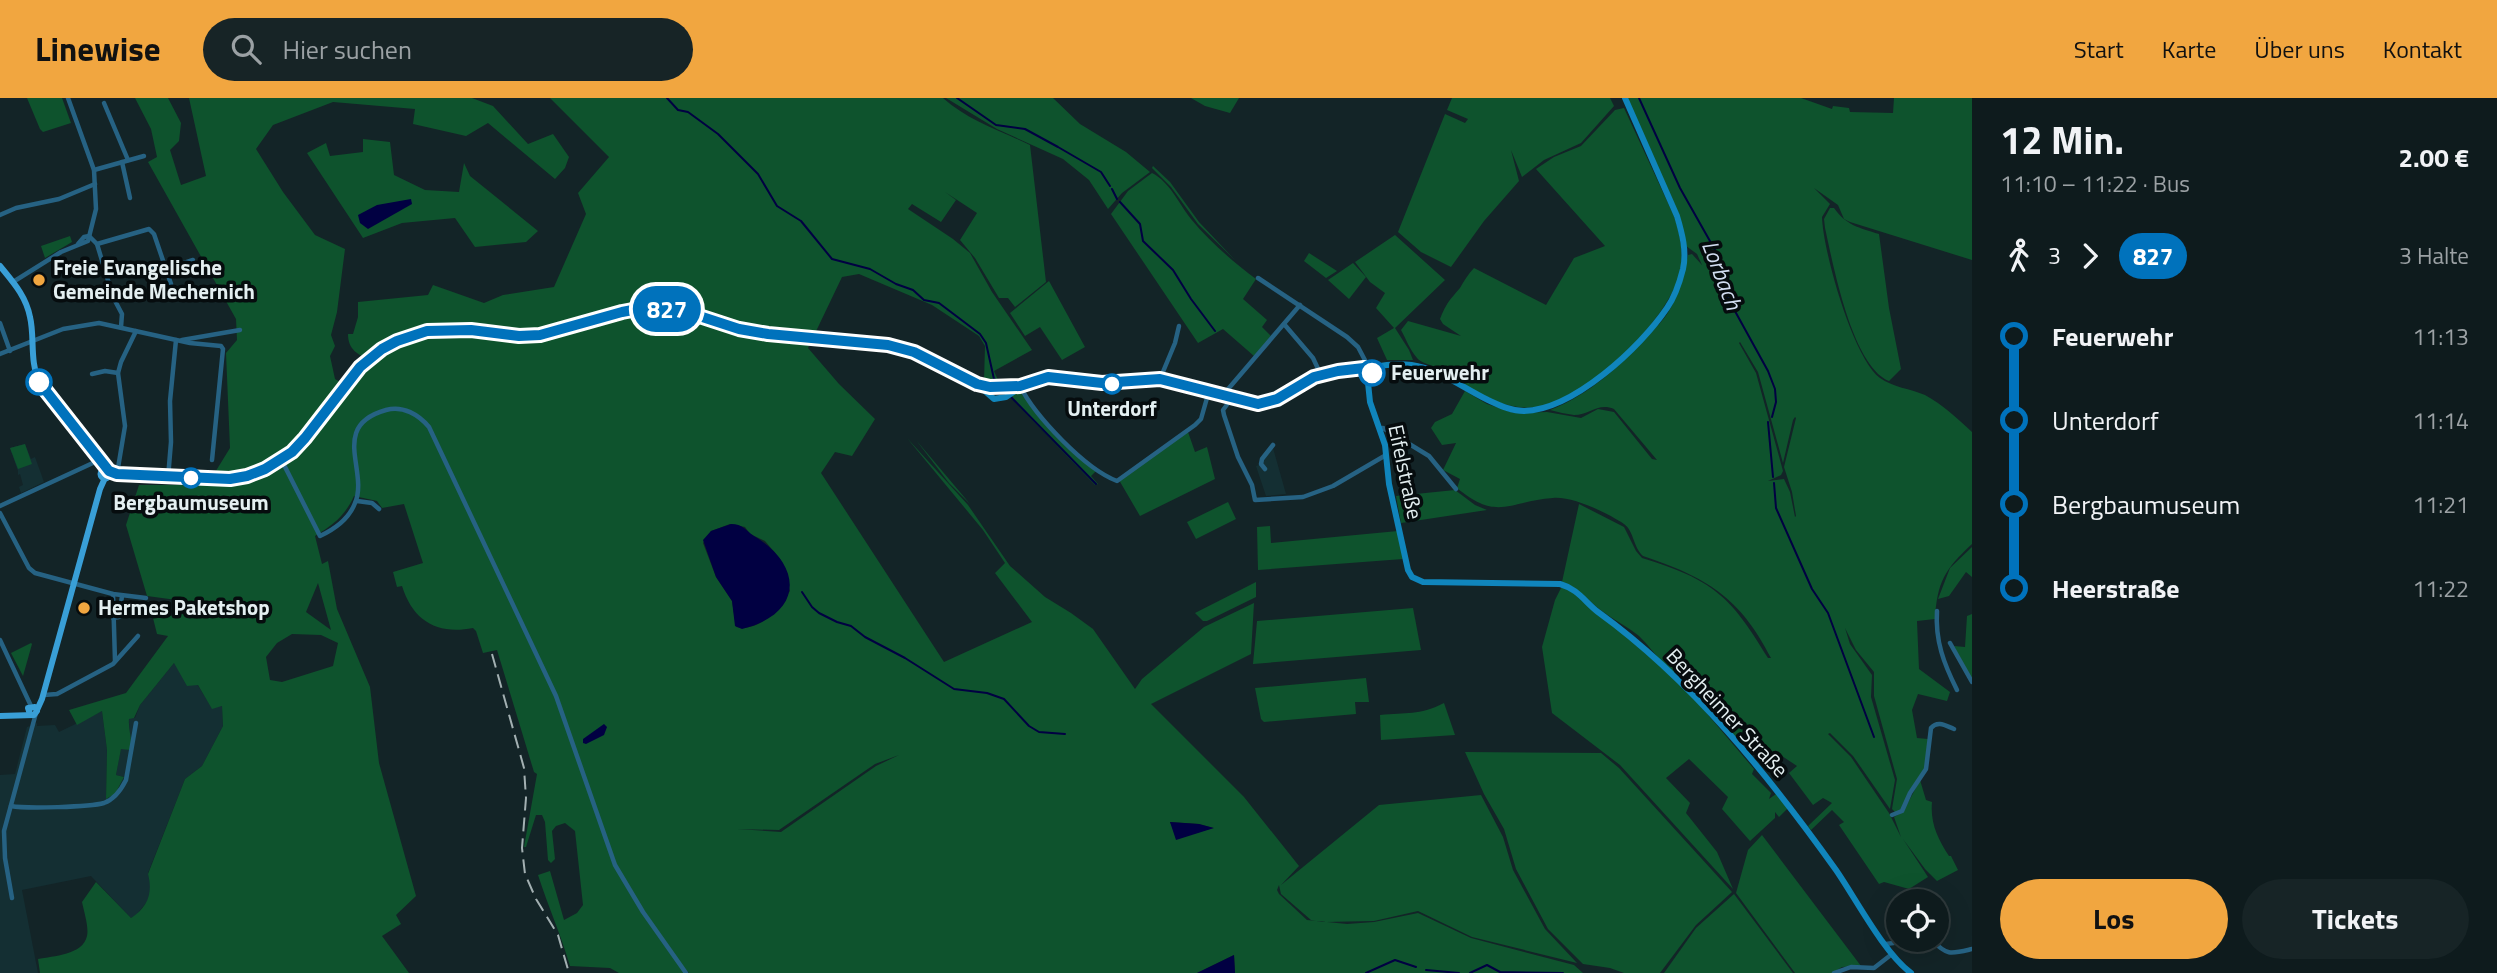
<!DOCTYPE html>
<html lang="de">
<head>
<meta charset="utf-8">
<style>
  body { margin:0; font-family:"Titillium Web",sans-serif; background:#172426; color:#f1f3f6; height:100vh; display:flex; flex-direction:column; font-size:26px; white-space:nowrap }
  * { box-sizing:border-box; margin:0 }
  p { font-size:23px; color:#9ba1a4 }
  .icon { flex:none; width:38px; height:38px; fill:none; stroke:currentColor; stroke-width:2; stroke-linecap:round; stroke-linejoin:round }
  .map { position:relative; flex:1; overflow:hidden }
  .details { display:flex; flex-direction:column; background:#0e1b1d; width:525px }
  .details>* { flex:none }
  .badge { padding:0 14px; border-radius:23px; font-size:24px; line-height:46px }
  .controls { position:absolute; left:1886px; top:791px; display:grid; gap:14px }
  .controls a { display:grid; place-items:center; width:63px; height:63px; border-radius:50%; background:#0e1b1d; box-shadow:0 7px 28px #0002,0 0 0 2px #2e393b; font-size:35px }
  .map>.badge { position:absolute; translate:-50% -50%; box-shadow:0 0 0 4px #fff }
  .legs { display:flex; align-items:center; gap:10px; height:77px; padding:0 28px; font-size:23px }
  .legs p { margin-inline-start:auto }
  .summary { display:flex; align-items:center; justify-content:space-between; height:119px; padding:0 28px }
  h1 { font-size:38px; font-weight:700; line-height:52px }
  .cta { display:flex; gap:14px; margin-top:auto; padding:14px 28px }
  .cta a { flex:1; height:80px; border-radius:42px; background:#f1a640; color:#111; font-size:28px; font-weight:700; line-height:80px; text-align:center }
  .cta a+a { background:#172426; color:#f1f3f6 }
  ul { padding:0 28px; list-style:none }
  li { display:flex; align-items:center; gap:24px; height:84px; font-size:26px }
  li i { display:grid; place-items:center; width:10px; height:100%; margin:0 9px; background:currentColor }
  li i::after { content:''; width:18px; height:18px; margin:-9px; border:5px solid; border-radius:50%; background:#0e1b1d }
  li p { margin-inline-start:auto }
  li:first-child i { background:linear-gradient(#0000 50%,currentColor 0) }
  li:last-child i { background:linear-gradient(currentColor 50%,#0000 0) }
  header { display:flex; align-items:center; gap:42px; box-sizing:border-box; height:98px; padding:0 35px; background:#f1a640; color:#111 }
  header strong { font-size:33px }
  nav { display:flex; gap:38px; margin-inline-start:auto; font-size:24px }
  .search { width:490px; height:63px; background:#172426; display:flex; align-items:center; gap:18px; box-sizing:border-box; padding:0 24px; border-radius:38px; color:#9ba1a4; font-size:26px }
  main { display:flex; flex:1; min-height:0 }
  .map>svg:first-child { display:block }
  .built { fill:#142f33 }
  .green { fill:#0e532d; fill-rule:evenodd }
  .water { fill:#010042 }
  .lines { fill:none; stroke-linecap:round; stroke-linejoin:round }
  .stream { stroke:#010042; stroke-width:2 }
  .street { stroke:#266283; stroke-width:4.5 }
  .secondary { stroke:#1085bc; stroke-width:6 }
  .primary { stroke:#399fd7; stroke-width:6 }
  .rail { stroke:#a3b0b2; stroke-width:2; stroke-dasharray:14 7; stroke-linecap:butt }
  .line-1-casing { stroke:#fff; stroke-width:16 }
  .line-1 { stroke:#0072bc; stroke-width:10 }
  .poi-dot { fill:#f1a640; stroke:#060c0e; stroke-width:2.5 }
  .stop-1-dot { fill:#fff; stroke:#0072bc; stroke-width:3.5 }
  .labels { text-anchor:middle; stroke-width:7; stroke-linejoin:round; paint-order:stroke }
  .poi-label { font-size:21px; font-weight:bold; fill:#e4eff1; stroke:#060c0e; text-anchor:start }
  .stop-label { font-size:21px; font-weight:bold; fill:#e4eff1; stroke:#060c0e }
  .street-label { font-size:21px; fill:#e4eff1; stroke:#060c0e }
  .water-label { font-size:23px; font-style:italic; fill:#d2ddf1; stroke:#060c0e }
</style>
</head>
<body>
<header>
<strong>Linewise</strong>
<div class="search"><svg class="icon" aria-label="search" viewBox="0 0 24 24"><circle cx="10" cy="10" r="6"/><path d="M15 15l6 6"/></svg>Hier suchen</div>
<nav><a>Start</a><a>Karte</a><a>Über uns</a><a>Kontakt</a></nav>
</header>
<main>
<div class="map">
<svg width="1972" height="875" viewBox="0 0 1972 875">
  <rect width="100%" height="100%" fill="#132427"/>
  <g class="built">
    <polygon points="25,346 31,361 35,359 44,384 21,395 19,389 23,387 20,376 18,377 18,373 10,350"/>
    <polygon points="1273,350 1286,396 1266,398 1256,368 1262,366 1264,360"/>
    <polygon points="174,565 197,586 212,610 222,608 223,628 202,668 185,681 148,775 152,790 150,800 137,816 131,820 91,778 22,792 38,875 0,875 0,677 15,676 27,629 37,625 37,628 55,627 59,634 102,613 107,652 106,700 110,699 115,696 124,679 116,677 121,650 130,652 129,620 135,620 140,607"/>
  </g>
  <g class="green">
    <polygon points="27,0 62,0 71,25 43,34 40,31"/>
    <path d="M135 0H168L181 25 179 43 170 52 181 87 206 78 189 0H472L493 8 528 46 553 36 569 59 565 70 555 81 488 25 466 38 413 26 415 11 333 4 273 27 256 51 283 94 315 137 345 151 337 214 331 237 335 248 330 258 335 281 340 284 295 342C288 346 284 351 277 356 257 369 238 375 214 376L230 350 226 255 237 242 236 221 148 64 157 59 151 31Z"/>
    <path d="M550 0H943C967 22 1001 33 1030 47L1046 184 1015 209 1008 200H999L975 160 960 142 977 115 945 94 956 102 941 124 912 106 908 111 953 141 970 155 992 194 1032 252 994 273 998 282 1005 286 984 283 985 248 979 238 932 207 859 176 842 179 808 250 839 286 875 321 852 358 835 354 821 375 944 564 1032 524 995 475 1005 465 983 432 907 340 968 407 1010 468 1045 499 1071 515 1093 531 1135 591 1142 581 1204 529 1254 505 1251 556 1151 606 1244 699 1299 768 1281 787 1379 707 1481 697 1503 739 1513 772 1545 831 1577 865 1472 839 1418 813 1374 823 1322 824 1311 822 1281 796 1279 787 1277 792 1279 796 1307 822 1347 826 1374 824 1418 815 1471 840 1574 867 1583 875H1235L1234 857 1197 875H689L672 856 686 875H619L610 870 570 868C561 837 548 808 538 777L550 773 564 822 577 815 583 807 575 733 565 725 556 728 552 733 555 761 551 765 548 762 545 724 542 717H536L526 749H524L537 676 534 674 497 552 483 555 476 533 473 530C437 537 413 523 402 488L397 489 393 474 423 465 404 406 382 410 377 403 354 398C345 418 333 427 315 438L322 466 328 463 337 511 370 589 379 665 416 798 396 817 401 826 382 838 409 875H40L38 861C53 858 83 857 87 838 89 829 84 814 82 804L96 784 131 820C148 809 153 795 148 776L185 681 202 668 223 628 222 608 212 611 198 587 187 588 174 565 140 607 134 620 129 621C128 633 133 640 130 652L121 651 116 677 124 679 115 696 106 701 107 652 102 613 77 627 69 612 126 595 168 538 157 536 153 520 184 516V503L147 498 126 427 139 387H232C255 383 275 372 295 360V355L370 263C358 256 348 252 348 236H353L358 219V204L428 197 433 187 484 205 503 197 554 189 586 116 578 95 609 59ZM730 426 745 429 750 436 765 443 781 462 790 493C779 511 761 534 736 529L732 503 716 479 703 445 711 433ZM318 485 331 532 306 514ZM292 536 321 537 338 545 333 568 282 584 270 582 266 559 277 545ZM899 657 876 668 781 734 737 731 779 732 875 666ZM1170 724 1199 726 1213 730 1192 736 1174 732Z"/>
    <polygon points="946,0 1053,0 1080,26 1126,54 1150,74 1122,95 1108,111 1089,82 1063,61 997,31"/>
    <polygon points="1191,0 1239,0 1230,15 1205,8"/>
    <polygon points="1452,0 1610,0 1614,8 1581,45 1544,62 1522,79 1511,52 1519,83 1484,123 1451,169 1421,154 1398,134 1445,16 1465,25 1468,21 1447,12"/>
    <path d="M1628 0H1801L1832 11 1833 8 1849 10 1850 14 1893 15 1894 0H1972V162L1850 124 1844 121 1838 107 1814 90 1830 106 1822 119C1823 153 1853 260 1880 280 1892 289 1911 291 1925 297 1942 306 1958 321 1972 334V446C1945 471 1937 484 1935 521L1917 523 1919 571 1950 594 1947 603 1918 596 1912 612 1917 640 1928 641 1925 671 1911 691 1902 712 1896 715 1892 711 1897 681 1874 598V574L1856 552 1845 530 1850 546 1872 577 1871 599 1895 682 1890 711 1853 658 1830 635 1828 636 1851 659 1889 715 1901 739 1894 719 1903 714 1920 682 1926 702 1932 704C1930 725 1938 741 1949 758H1951L1958 772 1937 783 1925 771 1903 741 1928 779 1909 791 1884 784 1879 786 1839 727 1844 724 1832 712 1811 732 1808 728 1832 705 1823 700 1813 707 1789 675 1797 668 1779 656 1769 666H1763L1749 650 1736 640 1696 590C1672 583 1656 554 1639 538 1628 529 1614 522 1602 513 1586 501 1582 492 1562 484L1579 406 1624 429 1636 453 1642 460C1713 482 1730 497 1768 560H1771C1740 499 1706 479 1643 458 1633 449 1634 433 1624 426 1608 415 1572 398 1553 400 1508 403 1498 424 1457 390L1460 381 1443 372 1456 345 1442 347 1431 330 1435 324 1452 316 1465 293 1487 306 1514 315 1547 314 1581 320 1598 311 1614 314 1652 361 1657 362 1614 311C1598 304 1590 317 1574 317 1566 316 1558 314 1550 312 1589 297 1620 268 1648 238 1655 230 1664 222 1669 213 1679 196 1684 177 1688 157L1692 156 1702 167 1697 156 1686 148 1679 116 1631 12ZM1740 244 1758 274 1783 365 1793 322 1795 319 1796 320 1784 369 1792 394 1796 418 1795 419 1790 394 1784 381 1768 383 1781 377 1783 373 1756 275 1739 245Z"/>
    <path d="M1624 10 1674 118C1681 138 1685 161 1678 181 1662 227 1590 298 1542 308 1502 317 1468 287 1435 269 1429 266 1421 265 1417 260 1410 252 1406 241 1401 232L1408 223 1461 238 1443 226 1440 221C1447 204 1449 203 1460 190 1464 183 1468 176 1474 170L1546 207 1574 160 1605 148 1536 71 1554 59 1581 48 1615 12Z"/>
    <polygon points="363,41 390,44 394,77 425,92 459,94 464,65 470,78 538,133 526,144 475,149 455,120 402,125 363,140 307,55 326,45 330,58 363,54"/>
    <polygon points="1153,68 1170,84 1199,124 1235,162 1198,126 1171,89 1152,70"/>
    <path d="M1152 75C1170 84 1179 106 1191 121 1210 144 1232 163 1256 181L1243 201 1267 222 1262 229 1271 238 1254 258 1223 231 1198 245 1111 116 1128 93Z"/>
    <path d="M1830 110H1834C1846 127 1859 130 1879 136L1889 210 1901 271 1889 283C1852 268 1833 166 1825 130L1824 121Z"/>
    <polygon points="1395,137 1445,182 1395,230 1409,252 1413,262 1387,262 1377,240 1394,230 1376,210 1385,195 1370,184 1355,164"/>
    <polygon points="70,138 72,144 45,160 41,148"/>
    <polygon points="1309,155 1337,173 1326,180 1304,163"/>
    <polygon points="1353,165 1366,179 1349,201 1328,182"/>
    <polygon points="1049,183 1085,249 1062,262 1040,229 1025,238 1010,215"/>
    <polygon points="1018,292 1069,350 1097,372 1091,378 1098,386 1095,387 1010,299"/>
    <polygon points="1188,334 1195,354 1207,349 1215,381 1140,418 1119,382"/>
    <polygon points="916,342 970,406 949,385"/>
    <polygon points="25,346 32,366 18,371 10,350"/>
    <polygon points="1455,392 1475,407 1487,412 1401,425 1396,398"/>
    <polygon points="1228,404 1236,421 1196,441 1187,424"/>
    <polygon points="1270,428 1271,445 1398,433 1403,461 1258,472 1257,429"/>
    <polygon points="1972,449 1972,479 1966,474 1949,498 1938,501 1950,470"/>
    <polygon points="1256,484 1256,499 1207,523 1203,523 1195,515"/>
    <polygon points="1562,488 1576,494 1619,530 1692,598 1754,671 1752,676 1771,695 1769,701 1776,696 1788,710 1779,719 1775,714 1775,720 1750,743 1722,711 1728,699 1689,661 1666,680 1690,705 1686,715 1717,754 1733,791 1620,667 1552,615 1542,549 1555,502"/>
    <polygon points="1413,510 1421,552 1253,566 1257,523"/>
    <polygon points="1972,516 1972,581 1954,548 1965,549 1967,518"/>
    <polygon points="31,545 32,546 23,578 11,555"/>
    <polygon points="1366,580 1369,604 1355,604 1356,616 1264,624 1261,621 1255,590"/>
    <path d="M1444 605 1455 637 1381 642 1380 617C1407 614 1418 618 1444 605Z"/>
    <polygon points="1465,654 1601,655 1619,670 1732,794 1696,827 1660,875 1624,875 1610,870 1583,866 1548,831 1516,771 1504,731 1484,696"/>
    <polygon points="1762,737 1861,868 1842,869 1832,875 1795,875 1736,795 1748,752"/>
    <polygon points="1734,796 1793,875 1664,875 1696,830"/>
  </g>
  <g class="water">
    <polygon points="411,101 412,106 368,131 360,125 358,117 377,107"/>
    <path d="M731 426C743 426 745 432 754 438 804 468 803 516 742 531L735 528 732 503 716 479 703 442 711 433Z"/>
    <polygon points="604,626 607,629 604,637 586,646 583,645 583,641"/>
    <polygon points="1170,724 1199,726 1214,730 1176,742"/>
    <polygon points="1234,857 1235,875 1197,875"/>
  </g>
  <g class="lines">
    <g class="stream">
      <polyline points="667,0 678,12 688,14 718,36 758,76 777,108 801,123 832,161 870,171 896,186 913,192 924,202 939,205 980,236 986,245 994,281 1002,285"/>
      <polyline points="957,0 996,27 1025,31 1058,49 1101,74 1110,88"/>
      <polyline points="1639,0 1680,90 1715,152 1725,195 1768,273 1775,291 1776,304 1772,319"/>
      <polyline points="1112,91 1117,101"/>
      <polyline points="1120,104 1140,126 1143,143 1173,172 1191,201 1215,233"/>
      <polyline points="1011,299 1096,386"/>
      <polyline points="1768,324 1773,379"/>
      <polyline points="1774,385 1776,410 1812,491 1828,515 1874,639"/>
      <polyline points="802,494 812,509 819,515 837,524 851,528 865,539 905,560 954,591 987,595 1004,601 1029,628 1039,634 1065,636"/>
      <polyline points="1426,872 1459,875"/>
      <polyline points="1366,875 1395,862 1416,869"/>
      <polyline points="1470,875 1487,867 1500,874 1563,875"/>
    </g>
    <g class="street">
      <polyline points="104,5 128,62"/>
      <polyline points="122,64 130,100"/>
      <polyline points="94,72 144,58"/>
      <polyline points="0,117 16,110 59,101 95,86"/>
      <polyline points="89,138 97,146 149,131 154,136 171,186"/>
      <polyline points="78,146 84,139 89,138"/>
      <polyline points="97,146 113,199 122,216 121,229"/>
      <polyline points="166,171 193,162"/>
      <polyline points="145,172 164,166"/>
      <polyline points="1258,180 1347,239 1358,249 1367,266"/>
      <polyline points="13,184 61,154 88,143 96,111 94,72 68,0"/>
      <polyline points="0,225 10,253"/>
      <polyline points="1284,226 1313,260 1321,277"/>
      <polyline points="182,242 240,232"/>
      <polyline points="0,256 63,231 99,225 190,245 221,248 223,251 212,362"/>
      <polyline points="92,276 105,273 118,275"/>
      <polyline points="1160,281 1175,245 1179,228"/>
      <path d="M1020 288C1035 318 1085 371 1117 383L1195 327 1201 321 1209 293"/>
      <polyline points="1223,297 1300,207"/>
      <polyline points="1232,300 1223,312 1224,317 1238,359 1252,387 1255,402 1303,399 1333,388 1386,357"/>
      <polyline points="1380,331 1383,330 1429,358 1456,391"/>
      <path d="M281 361 320 438C335 431 349 421 355 405 369 373 329 328 386 312 403 307 419 317 429 329L556 598 615 767 643 814 686 875"/>
      <polyline points="1265,371 1261,366 1262,361 1273,347"/>
      <polyline points="117,376 125,328 118,275 121,264 136,233"/>
      <polyline points="168,380 171,344 170,303 176,242"/>
      <polyline points="357,403 372,405 379,411"/>
      <polyline points="0,408 95,364"/>
      <polyline points="0,415 29,470 35,475 113,496 146,500"/>
      <polyline points="113,496 115,563"/>
      <path d="M1937 513C1935 543 1944 566 1957 592"/>
      <polyline points="113,520 119,519 122,498"/>
      <polyline points="0,542 31,608"/>
      <polyline points="1950,545 1972,584"/>
      <polyline points="44,597 57,596 113,566 138,538"/>
      <path d="M11 708C26 711 90 709 104 705 115 701 121 692 126 682L136 625"/>
      <path d="M1892 717 1902 713 1910 695 1926 671 1931 630C1938 622 1946 628 1954 631"/>
      <polyline points="12,800 5,760 4,733 36,615"/>
      <path d="M1932 842C1947 858 1951 856 1972 851"/>
      <polyline points="1886,846 1915,842"/>
      <polyline points="1834,875 1851,869 1874,870 1892,856"/>
    </g>
    <g class="secondary">
      <path d="M1374 269C1426 258 1446 281 1488 302 1499 307 1511 313 1524 313 1573 312 1640 250 1667 210 1674 200 1680 183 1683 171 1687 153 1682 135 1677 118L1625 0"/>
      <path d="M1367 275 1370 304 1385 347 1389 386 1408 472 1412 479 1423 484 1560 486C1578 491 1585 504 1598 514 1692 582 1769 678 1836 772 1856 801 1884 855 1911 875"/>
      <polyline points="978,287 994,301 1006,299 1025,286 1048,279 1111,286 1160,281 1190,287 1246,304 1267,305 1289,295 1314,280 1338,273 1364,270 1368,266 1373,267 1375,271 1369,276 1364,270"/>
      <path d="M109 373 117 376C155 377 213 389 249 377 330 351 338 248 430 233 467 227 503 242 540 237 575 233 607 214 642 210 680 206 714 226 750 233 795 241 841 241 887 247 908 251 928 259 946 268 957 274 967 282 979 286 993 291 1006 290 1020 288"/>
    </g>
    <g class="primary">
      <path d="M0 168C13 184 26 198 30 219 35 239 29 265 40 284 57 315 91 338 105 371"/>
      <circle cx="105" cy="376" r="4.5"/>
      <polyline points="37,612 42,601 100,391 105,380"/>
      <polyline points="0,618 34,617 37,613 35,609 28,610 30,616"/>
    </g>
    <polyline class="rail" points="492,556 524,670 526,700 522,750 525,776 536,801 558,837 569,875"/>
  </g>
  <g class="lines">
    <defs>
      <polyline id="line-1" points="39,284 109,373 117,376 230,381 247,378 265,371 292,354 305,340 360,269 382,251 397,243 427,233 471,232 519,238 540,237 622,214 643,210 665,210 687,214 739,231 768,236 888,247 914,254 977,286 990,289 1020,288 1048,279 1102,285 1160,281 1258,306 1277,301 1314,279 1338,273 1364,270 1366,275 1372,275"/>
    </defs>
    <use href="#line-1" class="line-1-casing"/>
    <use href="#line-1" class="line-1"/>
  </g>
  <g class="poi-dot">
    <circle cx="39" cy="182" r="7"/>
    <circle cx="84" cy="510" r="7"/>
  </g>
  <g class="stop-1-dot">
    <circle cx="1372" cy="275" r="12"/>
    <circle cx="39" cy="284" r="12"/>
    <circle cx="1112" cy="286" r="9"/>
    <circle cx="191" cy="380" r="9"/>
  </g>
  <g class="labels">
    <g class="poi-label">
      <text x="53" y="177">Freie Evangelische<tspan x="53" dy="24">Gemeinde Mechernich</tspan></text>
      <text x="98" y="517">Hermes Paketshop</text>
    </g>
    <g class="stop-label">
      <text x="1391" y="282" text-anchor="start">Feuerwehr</text>
      <text x="1112" y="318">Unterdorf</text>
      <text x="191" y="412">Bergbaumuseum</text>
    </g>
    <g class="street-label">
      <text transform="translate(1405 374) rotate(78)" y="7">Eifelstraße</text>
      <text transform="translate(1727 615) rotate(47)" y="7">Bergheimer Straße</text>
    </g>
    <g class="water-label">
      <text transform="translate(1722 177) rotate(69)" y="8">Lorbach</text>
    </g>
  </g>
</svg>
<div class="controls">
<a><svg class="icon" aria-label="locate" viewBox="0 0 24 24"><circle cx="12" cy="12" r="6"/><path d="M12 2v4M12 18v4M2 12h4M18 12h4"/></svg></a>
</div>
<b class="badge" style="left:667px;top:211px;background:#0072bc;color:#fff">827</b>
</div>
<section class="details">
<div class="summary"><div><h1>12 Min.</h1><p>11:10 – 11:22 · Bus</p></div><b>2.00 €</b></div>
<div class="legs"><svg class="icon" aria-label="walk" viewBox="0 0 24 24"><circle cx="13" cy="4" r="2"/><path d="M13 8l-2 6 4 7M11 14l-3 7M7 12l3-4h3l4 4"/></svg>3<svg class="icon" aria-label="forward" viewBox="0 0 24 24"><path d="M9 5l7 7-7 7"/></svg><b class="badge" style="background:#0072bc;color:#fff">827</b><p>3 Halte</p></div>
<ul>
<li><i style="color:#0072bc"></i><b>Feuerwehr</b><p>11:13</p></li>
<li><i style="color:#0072bc"></i><span>Unterdorf</span><p>11:14</p></li>
<li><i style="color:#0072bc"></i><span>Bergbaumuseum</span><p>11:21</p></li>
<li><i style="color:#0072bc"></i><b>Heerstraße</b><p>11:22</p></li>
</ul>
<div class="cta"><a>Los</a><a>Tickets</a></div>
</section>
</main>
</body>
</html>
